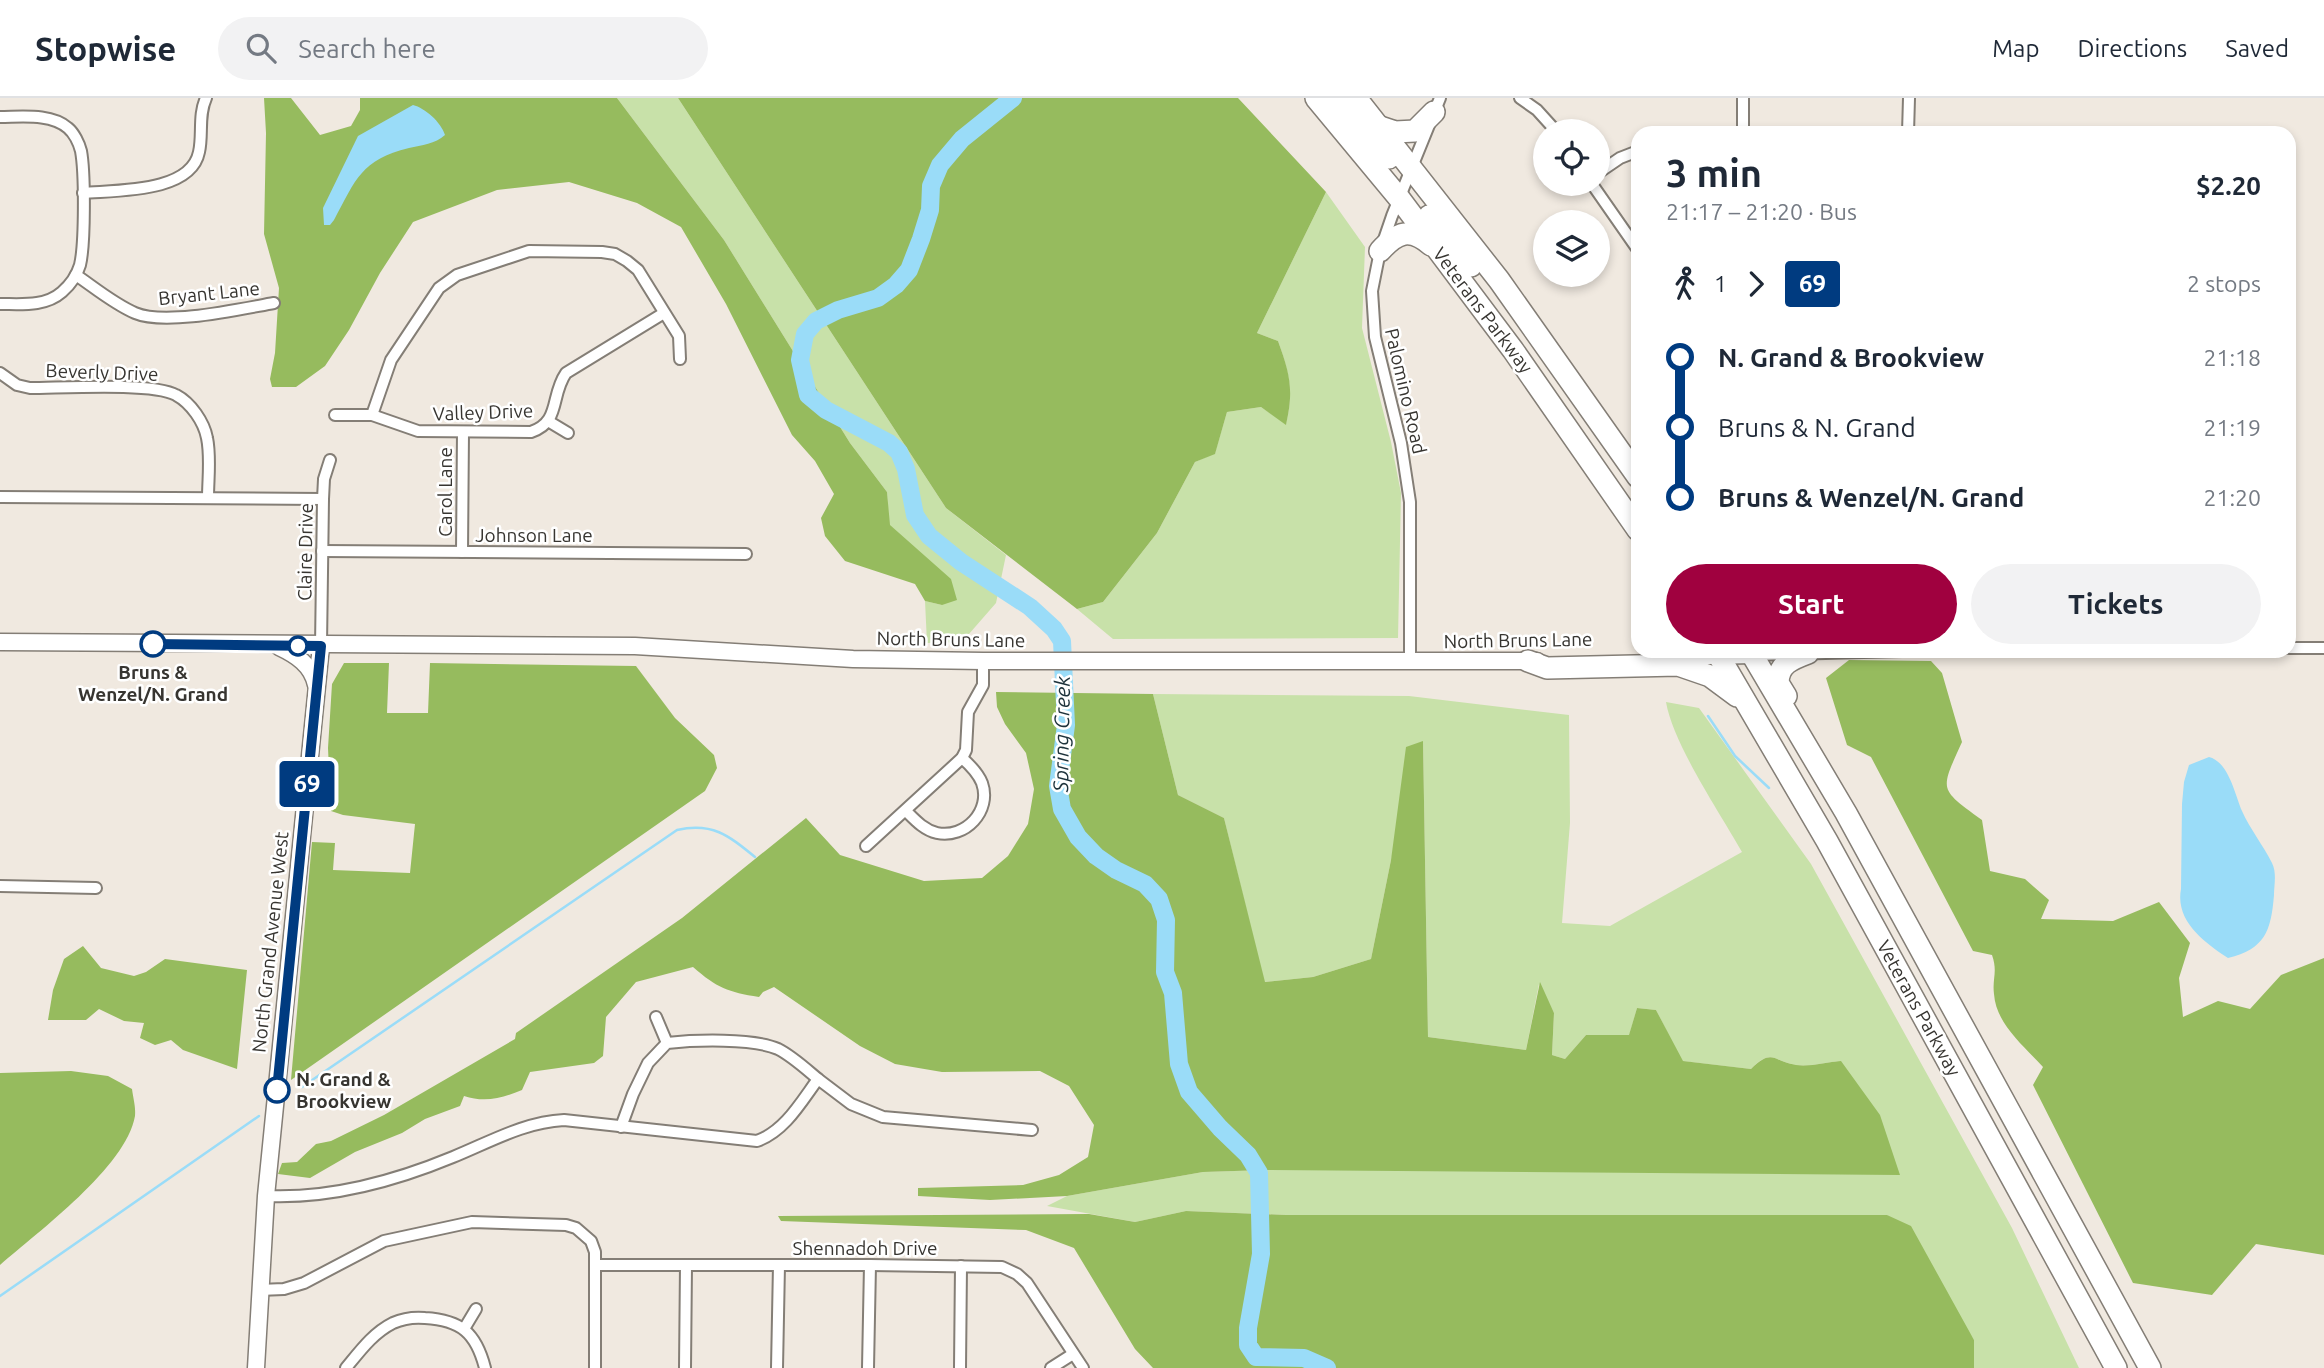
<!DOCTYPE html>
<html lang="en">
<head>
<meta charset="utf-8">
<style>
  body { margin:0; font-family:Ubuntu,sans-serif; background:#f2f2f3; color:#1f2937; height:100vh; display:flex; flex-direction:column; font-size:26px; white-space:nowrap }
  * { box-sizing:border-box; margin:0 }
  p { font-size:23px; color:#747a83 }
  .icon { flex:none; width:38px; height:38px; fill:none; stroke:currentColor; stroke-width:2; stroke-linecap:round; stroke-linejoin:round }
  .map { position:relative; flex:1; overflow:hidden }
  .side { position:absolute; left:1631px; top:28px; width:665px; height:532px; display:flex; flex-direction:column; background:#fff; border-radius:21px; box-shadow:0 4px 10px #0003 }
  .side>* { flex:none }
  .badge { padding:0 14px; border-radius:5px; font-size:24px; line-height:46px }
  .tools { position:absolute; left:1533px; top:21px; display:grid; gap:14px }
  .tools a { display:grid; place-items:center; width:77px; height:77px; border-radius:50%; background:#fff; box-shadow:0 4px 10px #0003; font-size:35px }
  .map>.badge { position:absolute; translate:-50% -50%; box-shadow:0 0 0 4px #fff }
  .legs { display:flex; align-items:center; gap:10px; height:77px; padding:0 35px; font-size:23px }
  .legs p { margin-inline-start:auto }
  .summary { display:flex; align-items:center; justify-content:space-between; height:119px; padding:0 35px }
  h1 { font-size:38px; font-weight:700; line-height:52px }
  .cta { display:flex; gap:14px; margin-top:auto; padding:14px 35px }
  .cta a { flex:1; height:80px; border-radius:42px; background:#a0013f; color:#fff; font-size:28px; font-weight:700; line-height:80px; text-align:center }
  .cta a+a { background:#f2f2f3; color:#1f2937 }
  ul { padding:0 35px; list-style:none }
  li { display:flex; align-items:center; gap:24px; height:70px; font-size:26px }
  li i { display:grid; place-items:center; width:10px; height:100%; margin:0 9px; background:currentColor }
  li i::after { content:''; width:18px; height:18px; margin:-9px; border:5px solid; border-radius:50%; background:#fff }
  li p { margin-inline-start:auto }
  li:first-child i { background:linear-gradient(#0000 50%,currentColor 0) }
  li:last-child i { background:linear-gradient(currentColor 50%,#0000 0) }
  header { display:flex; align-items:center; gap:42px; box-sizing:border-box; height:98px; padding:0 35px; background:#fff; border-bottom:2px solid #e0e1e3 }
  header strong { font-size:33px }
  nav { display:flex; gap:38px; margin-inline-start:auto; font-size:24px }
  .search { width:490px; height:63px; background:#f2f2f3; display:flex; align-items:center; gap:18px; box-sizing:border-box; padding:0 24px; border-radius:38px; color:#747a83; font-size:26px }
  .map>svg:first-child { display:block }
  .green { fill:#c8e1a9 }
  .forest { fill:#96bb5e }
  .water { fill:#9adcf8 }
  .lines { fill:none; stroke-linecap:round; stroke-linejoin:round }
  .stream { stroke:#9adcf8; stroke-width:2.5 }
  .river { stroke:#9adcf8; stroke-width:18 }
  .street-casing { stroke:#847e76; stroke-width:14 }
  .secondary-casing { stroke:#847e76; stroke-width:19 }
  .highway-casing { stroke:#847e76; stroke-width:24 }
  .street { stroke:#fff; stroke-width:10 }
  .secondary { stroke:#fff; stroke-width:16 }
  .highway { stroke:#fff; stroke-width:21 }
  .line-1-casing { stroke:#fff; stroke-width:16 }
  .line-1 { stroke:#003b80; stroke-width:10 }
  .stop-1-dot { fill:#fff; stroke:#003b80; stroke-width:3.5 }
  .labels { text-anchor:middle; stroke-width:5; stroke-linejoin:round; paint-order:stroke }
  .street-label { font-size:19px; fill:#373531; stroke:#fff }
  .stop-label { font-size:19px; font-weight:bold; fill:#373531; stroke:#fff }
  .water-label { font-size:21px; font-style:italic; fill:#1d323b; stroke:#fff }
</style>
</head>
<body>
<header>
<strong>Stopwise</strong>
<div class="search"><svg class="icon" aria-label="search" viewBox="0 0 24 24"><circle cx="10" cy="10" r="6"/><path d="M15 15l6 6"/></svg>Search here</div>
<nav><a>Map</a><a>Directions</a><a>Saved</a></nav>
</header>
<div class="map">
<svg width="2324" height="1270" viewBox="0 0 2324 1270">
  <rect width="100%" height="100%" fill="#f0e9e0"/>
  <g class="green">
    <polygon points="617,0 678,0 946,410 1006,457 996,505 962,544 927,545 925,503 942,507 917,453 889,427 887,394 850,345 724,142"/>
    <path d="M1326 94 1365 149 1362 230 1391 344 1401 395 1398 540 1113 541 1077 511 1103 504 1157 435 1195 364 1215 355 1227 314 1261 309 1286 326C1294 293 1289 274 1278 243L1257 235Z"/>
    <path d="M1153 596 1409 598 1569 617 1570 725 1562 825 1610 828 1742 754C1720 715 1673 646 1666 604L1699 610 1811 766 2012 1130 2079 1270H1974V1242L1887 1117H1286L1186 1113 1135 1124 1047 1108 1067 1098 1203 1074 1266 1072 1841 963C1827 964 1810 969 1796 967 1773 963 1772 950 1751 971L1682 963 1656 912 1637 910 1629 938 1586 937 1565 961 1552 957 1554 915 1539 886 1526 952 1428 939 1423 643 1391 762 1371 861 1313 879 1264 884 1224 720 1178 697Z"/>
  </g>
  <g class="forest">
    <polygon points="264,0 291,0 320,37 351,28 360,12 360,0 617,0 724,142 850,345 887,394 890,427 951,481 957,502 942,507 925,503 915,486 845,463 825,438 821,420 834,396 815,363 792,337 726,206 681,129 637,105 569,84 497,92 413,124 380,175 349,232 325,268 296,289 272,289 270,281 275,255 279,190 264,136 266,35"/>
    <path d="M678 0H1238L1326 94 1257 235 1278 243C1290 276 1294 292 1286 327L1261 309 1227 314 1215 356 1195 364 1157 435 1103 504 1077 511 946 410Z"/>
    <path d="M1849 562 1931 563 1942 575 1962 644C1940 693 1938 690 1982 722L1990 773 2025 781 2049 802 2041 821 2113 823 2159 804 2190 845 2179 880 2183 919 2218 903 2250 911 2281 877 2324 860V1157L2256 1146 2212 1197 2133 1185 2033 987 2043 969C2024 948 1996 926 1994 896 1992 880 1998 874 1992 857L1973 853 1871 659 1847 647 1826 580Z"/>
    <polygon points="344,565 389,565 387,615 428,615 430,565 636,568 675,620 714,657 717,670 705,693 291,982 312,744 335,745 333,772 410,775 415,726 343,717 331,713 328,650 332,586"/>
    <path d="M996 594 1153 596 1178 697 1224 720 1265 884 1313 879 1371 861 1391 762 1406 649 1423 643 1428 939 1526 952 1540 884 1554 915 1552 957 1565 961 1586 937H1629L1637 910 1656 912 1683 963 1751 971C1773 950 1772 963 1796 967 1810 969 1827 964 1841 963L1880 1017 1900 1077 1266 1072 1203 1074 1067 1098 990 1102 918 1098V1090L1023 1087 1059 1077 1088 1059 1094 1027 1069 988 1040 973 942 974 895 966 860 948 774 889 763 894 759 899C728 894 717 890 693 869L636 884 606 919 603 958 594 965 530 974 522 992C503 1000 485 1005 464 998L460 1008 425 1021 402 1035 355 1054 310 1080 278 1076 282 1065 297 1064 316 1046 331 1043 384 1017 515 941 516 935 682 820 806 720 840 757 924 783 982 780 1008 758 1028 726 1034 691 1026 655 1005 626 997 609Z"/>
    <polygon points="83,848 101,870 134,878 146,874 165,861 247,872 237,971 183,952 171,942 155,947 140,940 144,925 124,923 99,911 86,922 48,922 53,892 64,861"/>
    <path d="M71 973 108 978 132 991C133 999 136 1010 135 1018 126 1069 39 1133 0 1167V975Z"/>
    <polygon points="1186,1113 1286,1117 1887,1117 1911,1128 1974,1242 1974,1270 1153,1270 1135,1251 1074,1150 1026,1132 781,1123 778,1118 1089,1116 1135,1124"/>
  </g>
  <g class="water">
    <path d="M413 7C425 10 441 24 445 37 435 46 422 47 409 50 361 62 356 81 334 122L330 127H324L323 110 358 38Z"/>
    <path d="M2209 659C2229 664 2235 697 2242 713 2250 731 2263 747 2272 765 2277 775 2274 787 2274 797 2271 833 2265 851 2228 860 2204 844 2175 823 2181 791L2182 706 2184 684 2189 667Z"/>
  </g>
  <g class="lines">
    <g class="stream">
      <polyline points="1708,618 1735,658 1769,690"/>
      <path d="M302 989 677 732C712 724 728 737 755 759"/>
      <polyline points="0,1198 259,1018"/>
    </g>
    <polyline class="river" points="1013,0 962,41 940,67 931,88 930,112 921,141 909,172 896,187 878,200 838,212 816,223 805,236 800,262 808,297 826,312 889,345 899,354 906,371 915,417 929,438 961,464 1030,509 1054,531 1062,543 1066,627 1058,688 1062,711 1078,739 1096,758 1116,772 1145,786 1159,801 1166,822 1165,874 1173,895 1179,966 1189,994 1220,1030 1248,1057 1259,1075 1261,1156 1248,1230 1248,1247 1256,1259 1304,1260 1327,1270"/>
    <defs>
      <g id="street">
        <polyline points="1520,0 1537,12 1556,33"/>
        <path d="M0 19C21 19 51 15 68 30 74 35 79 45 81 53 85 75 85 146 80 167 77 177 70 187 62 194 45 209 21 206 0 206"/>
        <polyline points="1743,35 1743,0"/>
        <polyline points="1908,35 1909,0"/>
        <polyline points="1598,75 1620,60 1638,53"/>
        <polyline points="1592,86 1638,152"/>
        <path d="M83 95C116 92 191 95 199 54 203 37 198 17 206 0"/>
        <path d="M76 177C95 190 114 206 135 215 165 228 240 211 274 205"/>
        <path d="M0 275 17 287 30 290C61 290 153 284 176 297 191 305 204 324 207 340 211 359 208 381 208 400"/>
        <path d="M335 317H372L418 333 531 334C561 324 550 298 566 275L664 215"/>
        <polyline points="372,317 391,262 439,190 457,177 529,153 602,154 615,156 627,163 638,172 679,238 680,261"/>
        <polyline points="548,323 568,335"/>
        <polyline points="0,399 323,401"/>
        <polyline points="322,453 746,456"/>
        <polyline points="462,454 463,334"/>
        <polyline points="321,548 323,401 324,381 330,362"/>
        <polyline points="2289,550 2324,550"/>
        <polyline points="1753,557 1902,553"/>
        <polyline points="1410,564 1410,404 1401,345 1375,239 1372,193 1380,153 1392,118 1440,0"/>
        <path d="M906 713C915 722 924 732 937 735 965 741 992 713 982 685 978 675 970 667 962 660"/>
        <polyline points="866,748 962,660 966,652 968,614 983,587 983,563"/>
        <polyline points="0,788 96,790"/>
        <polyline points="656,919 667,945"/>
        <path d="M621 1029 633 996 648 965 667 945C695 942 753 940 778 951 792 958 806 971 818 981"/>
        <path d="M266 1098C330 1101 395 1083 453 1059 490 1044 524 1024 564 1022L757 1043C785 1033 801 1004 818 981L851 1006 883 1019 1032 1032"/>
        <polyline points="596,1167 870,1167 1002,1169 1017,1176 1027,1185 1083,1270"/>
        <polyline points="259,1192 284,1191 304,1185 384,1143 472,1124 566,1127 576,1130 591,1143 595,1154 595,1270"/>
        <polyline points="464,1231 476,1211"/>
        <path d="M346 1270C360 1253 373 1235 393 1225 402 1221 414 1219 425 1220 461 1222 476 1235 485 1270"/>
        <polyline points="685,1270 686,1167"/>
        <polyline points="777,1270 779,1167"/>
        <polyline points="868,1270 870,1167"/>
        <polyline points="960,1270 961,1168"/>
        <polyline points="1051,1270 1073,1256"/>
      </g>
      <g id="secondary">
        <polyline points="0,544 635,548 853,561 983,563 1537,563"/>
        <path d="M279 549C296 557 312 567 316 587"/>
        <polyline points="1664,559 1753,557"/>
        <polyline points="256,1270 266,1098 321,548"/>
      </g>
      <g id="highway">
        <polyline points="1316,0 1399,100 1513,252 1638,432"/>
        <polyline points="1334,0 1389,60"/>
        <polyline points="1356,0 1499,182 1638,379"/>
        <polyline points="1380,29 1395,34 1415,33 1434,14"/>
        <polyline points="1429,118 1471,168"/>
        <path d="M1380 153C1397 134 1410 129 1431 147"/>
        <polyline points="1716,553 1827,743 2116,1270"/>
        <polyline points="1750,553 1846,715 2150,1270"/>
        <polyline points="1528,563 1547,570 1678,567 1710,578 1737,598"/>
        <path d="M1786 598 1778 585C1778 566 1792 561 1808 555"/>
      </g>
    </defs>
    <use href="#street" class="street-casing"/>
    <use href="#secondary" class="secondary-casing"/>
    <use href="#highway" class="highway-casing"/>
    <use href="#street" class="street"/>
    <use href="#secondary" class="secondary"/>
    <use href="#highway" class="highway"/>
  </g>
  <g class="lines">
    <defs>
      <polyline id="line-1" points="153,546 321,548 277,992"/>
    </defs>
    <use href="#line-1" class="line-1-casing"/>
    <use href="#line-1" class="line-1"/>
  </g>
  <g class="stop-1-dot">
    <circle cx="153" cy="546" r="12"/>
    <circle cx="298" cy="548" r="9"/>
    <circle cx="277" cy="992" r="12"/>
  </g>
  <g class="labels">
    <g class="street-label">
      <text transform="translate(209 195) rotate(-6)" y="7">Bryant Lane</text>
      <text transform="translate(1483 212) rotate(53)" y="7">Veterans Parkway</text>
      <text transform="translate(102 274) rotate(2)" y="7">Beverly Drive</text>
      <text transform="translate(1406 293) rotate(77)" y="7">Palomino Road</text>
      <text transform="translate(483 314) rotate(-2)" y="7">Valley Drive</text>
      <text transform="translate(445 394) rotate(-90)" y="7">Carol Lane</text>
      <text x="534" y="444">Johnson Lane</text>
      <text transform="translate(305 454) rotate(-89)" y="7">Claire Drive</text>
      <text transform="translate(951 541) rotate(1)" y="7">North Bruns Lane</text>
      <text transform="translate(1518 542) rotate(-1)" y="7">North Bruns Lane</text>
      <text transform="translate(270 844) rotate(-84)" y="7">North Grand Avenue West</text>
      <text transform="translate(1919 910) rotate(61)" y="7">Veterans Parkway</text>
      <text x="865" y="1157">Shennadoh Drive</text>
    </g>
    <g class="stop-label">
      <text x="153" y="581">Bruns &amp;<tspan x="153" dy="22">Wenzel/N. Grand</tspan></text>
      <text x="296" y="988" text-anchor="start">N. Grand &amp;<tspan x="296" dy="22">Brookview</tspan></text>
    </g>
    <g class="water-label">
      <text transform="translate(1062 636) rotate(-89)" y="7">Spring Creek</text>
    </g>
  </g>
</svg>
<div class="tools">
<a><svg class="icon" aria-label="locate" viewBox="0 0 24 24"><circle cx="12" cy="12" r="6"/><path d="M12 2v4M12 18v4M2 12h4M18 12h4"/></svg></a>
<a><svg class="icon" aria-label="layers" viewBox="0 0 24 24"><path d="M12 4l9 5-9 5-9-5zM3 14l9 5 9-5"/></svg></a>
</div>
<b class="badge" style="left:307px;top:686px;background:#003b80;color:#fff">69</b>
<section class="side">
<div class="summary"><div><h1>3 min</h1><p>21:17 – 21:20 · Bus</p></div><b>$2.20</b></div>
<div class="legs"><svg class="icon" aria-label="walk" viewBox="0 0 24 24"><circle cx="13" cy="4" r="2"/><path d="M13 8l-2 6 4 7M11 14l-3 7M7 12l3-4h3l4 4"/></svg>1<svg class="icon" aria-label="forward" viewBox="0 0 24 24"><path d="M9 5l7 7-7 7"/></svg><b class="badge" style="background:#003b80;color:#fff">69</b><p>2 stops</p></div>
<ul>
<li><i style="color:#003b80"></i><b>N. Grand &amp; Brookview</b><p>21:18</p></li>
<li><i style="color:#003b80"></i><span>Bruns &amp; N. Grand</span><p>21:19</p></li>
<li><i style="color:#003b80"></i><b>Bruns &amp; Wenzel/N. Grand</b><p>21:20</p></li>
</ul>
<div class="cta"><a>Start</a><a>Tickets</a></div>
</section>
</div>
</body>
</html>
